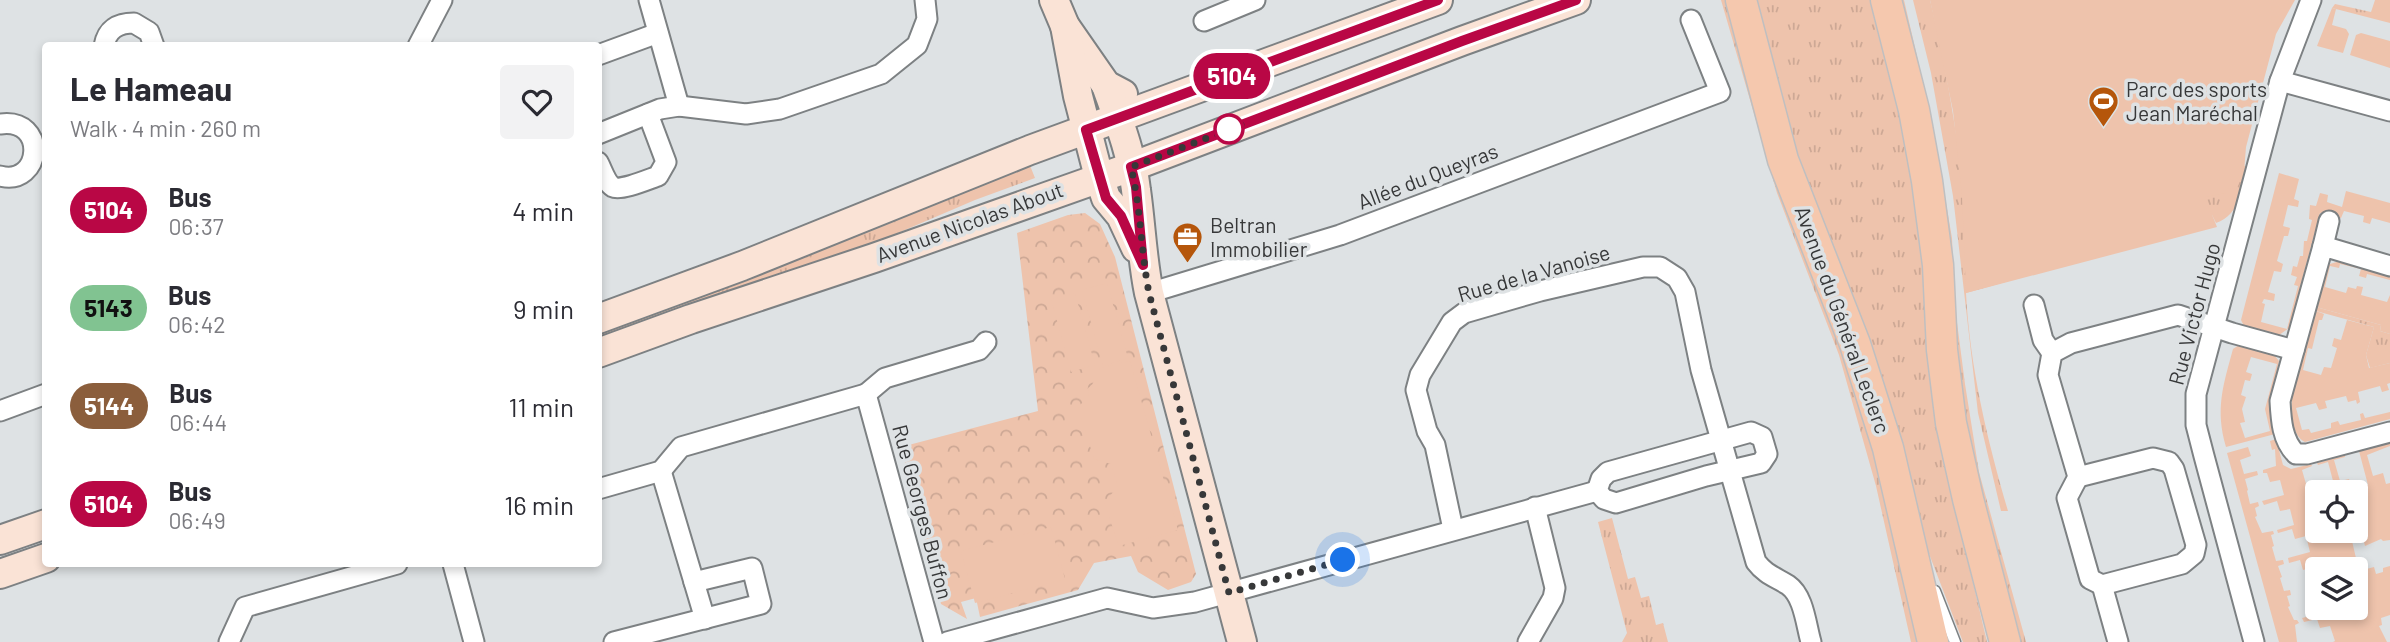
<!DOCTYPE html>
<html lang="en">
<head>
<meta charset="utf-8">
<style>
  body { margin:0; font-family:Barlow,sans-serif; background:#f2f2f3; color:#2b2b33; height:100vh; display:flex; flex-direction:column; font-size:26px; white-space:nowrap }
  * { box-sizing:border-box; margin:0 }
  p { font-size:23px; color:#7c7c81 }
  .icon { flex:none; width:38px; height:38px; fill:none; stroke:currentColor; stroke-width:2; stroke-linecap:round; stroke-linejoin:round }
  .map { position:relative; flex:1; overflow:hidden }
  .panel { position:absolute; left:42px; top:42px; width:560px; height:525px; display:flex; flex-direction:column; background:#fff; border-radius:7px; box-shadow:0 4px 10px #0003 }
  .panel>* { flex:none }
  .badge { padding:0 14px; border-radius:23px; font-size:24px; line-height:46px }
  .controls { position:absolute; left:2305px; top:480px; display:grid; gap:14px }
  .controls a { display:grid; place-items:center; width:63px; height:63px; border-radius:7px; background:#fff; box-shadow:0 4px 10px #0003; font-size:35px }
  .you { position:absolute; width:35px; height:35px; margin:-18px; border:5px solid #fff; border-radius:50%; background:#1a73e8; box-shadow:0 0 0 10px #1a73e833 }
  .map>.badge { position:absolute; translate:-50% -50%; box-shadow:0 0 0 4px #fff }
  .round { display:grid; place-items:center; flex:none; width:74px; height:74px; border-radius:7px; background:#f2f2f3 }
  .overview { display:flex; align-items:center; justify-content:space-between; height:119px; padding:0 28px }
  h1 { font-size:33px; font-weight:700; line-height:52px }
  ul { padding:0; list-style:none }
  li { display:flex; align-items:center; gap:21px; height:98px; padding:0 28px }
  li div { flex:1 }
  li b { display:block; font-size:26px }
  li em { font-style:normal }
  li .badge { min-width:77px; font-weight:700; text-align:center }
  .map>svg:first-child { display:block }
  .grass { fill:url(#grass-tufts) }
  .park { fill:url(#park-crowns) }
  .garden { fill:#eec3ac; fill-rule:evenodd }
  .lines { fill:none; stroke-linecap:round; stroke-linejoin:round }
  .lane-casing { stroke:#7d8183; stroke-width:13 }
  .street-casing { stroke:#7d8183; stroke-width:23 }
  .secondary-casing { stroke:#7d8183; stroke-width:32 }
  .primary-casing { stroke:#bfbfc0; stroke-width:33 }
  .lane { stroke:#fff; stroke-width:10 }
  .street { stroke:#fff; stroke-width:19 }
  .secondary { stroke:#fae3d6; stroke-width:28 }
  .primary { stroke:#f5c8ae; stroke-width:30 }
  .line-casing { stroke:#fff; stroke-width:16 }
  .line { stroke:#b90745; stroke-width:10 }
  .walk { stroke:#373839; stroke-width:7; stroke-dasharray:0 12.6 }
  .stop-dot { fill:#fff; stroke:#b90745; stroke-width:3.5 }
  .labels { text-anchor:middle; stroke-width:7; stroke-linejoin:round; paint-order:stroke }
  .poi-label { font-size:21px; fill:#373839; stroke:#dee2e4; text-anchor:start }
  .street-label { font-size:21px; fill:#373839; stroke:#dee2e4 }
</style>
</head>
<body>
<div class="map">
<svg width="2390" height="642" viewBox="0 0 2390 642">
  <defs>
    <pattern id="grass-tufts" width="24" height="20" patternUnits="userSpaceOnUse" patternTransform="scale(1.75)"><rect width="24" height="20" fill="#eec3ac"/><path d="M3 7l-1-3M5 7V3M7 7l1-3M15 17l-1-3M17 17v-4M19 17l1-3" fill="none" stroke="#cda895"/></pattern>
    <pattern id="park-crowns" width="20" height="18" patternUnits="userSpaceOnUse" patternTransform="scale(1.75)"><rect width="20" height="18" fill="#eec3ac"/><path d="M2 6a3 3 0 1 1 6 0M12 15a3 3 0 1 1 6 0" fill="none" stroke="#cda895"/></pattern>
  </defs>
  <rect width="100%" height="100%" fill="#dee2e4"/>
  <g class="grass">
    <polygon points="1721,0 1736,0 1850,347 1927,642 1911,642 1876,486 1839,355 1777,193"/>
    <polygon points="1754,0 1877,0 1914,140 1941,423 1959,523 1987,642 1963,642 1921,533 1807,192"/>
    <polygon points="1898,0 1904,0 1932,121 1952,238 1955,307 1965,384 1979,472 2026,642 2011,642 1984,537"/>
    <path d="M1913 0H1930C1950 78 1959 159 1972 238L2220 174 2237 163 2247 167C2240 191 2241 214 2216 223L2212 215 2204 218 2207 226 1966 293C1970 368 1987 439 2008 511H2001L1978 413 1953 196 1931 73Z"/>
    <polygon points="2375,0 2390,0 2390,23 2332,8 2335,4 2371,12"/>
    <polygon points="1029,163 1035,178 975,200 877,242 599,344 599,326"/>
    <polygon points="2316,307 2381,325 2380,331 2390,334 2390,363 2370,368 2366,355 2374,327 2316,311"/>
    <polygon points="1612,518 1628,579 1635,577 1641,598 1649,596 1656,625 1663,623 1668,642 1622,642 1627,633 1598,522"/>
  </g>
  <polygon class="park" points="1085,213 1100,224 1115,257 1196,574 1191,582 1168,590 1138,572 1131,556 1094,563 1078,590 980,617 976,598 961,602 967,619 941,604 901,447 1038,411 1017,233 1068,215"/>
  <g class="garden">
    <polygon points="1930,0 2295,0 2276,34 2246,147 2244,172 2237,188 2226,189 2226,193 2205,197 2217,227 1966,293 1962,196 1953,111"/>
    <polygon points="2332,8 2336,9 2332,25 2346,29 2349,34 2343,53 2317,46"/>
    <polygon points="2361,33 2390,41 2390,68 2350,55 2356,35"/>
    <polygon points="2279,173 2299,179 2294,199 2299,201 2298,207 2288,205 2283,226 2290,228 2288,236 2284,236 2277,261 2283,264 2281,272 2274,271 2268,292 2275,294 2274,301 2264,299 2262,303 2265,304 2261,322 2287,329 2298,286 2294,285 2297,277 2291,275 2293,266 2297,267 2300,256 2303,256 2304,241 2307,241 2312,220 2309,219 2310,205 2316,206 2320,193 2328,195 2327,202 2342,207 2346,191 2390,203 2390,223 2372,218 2370,224 2363,222 2364,216 2344,211 2341,218 2320,213 2289,328 2279,335 2244,326 2241,320"/>
    <polygon points="2340,261 2390,275 2390,280 2367,274 2366,278 2359,276 2361,269 2340,264 2339,268 2330,266 2325,287 2346,293 2348,287 2356,289 2357,286 2363,287 2361,295 2387,302 2390,295 2390,334 2380,331 2381,325 2316,307 2326,270 2330,264"/>
    <polygon points="1107,283 1128,358 1103,366 1082,290"/>
    <polygon points="1075,293 1095,365 1071,372 1051,299"/>
    <path d="M2316 311 2324 314 2322 320H2319L2312 349 2308 348 2303 370 2321 375 2324 367 2331 368 2337 348 2332 346 2334 338 2341 340 2347 320 2374 327 2366 355 2369 368 2390 363V383L2387 384 2389 390 2382 392 2380 386 2358 392 2360 402 2357 404 2356 400 2348 402 2346 396 2325 401 2327 408 2319 410 2316 403 2296 408 2302 430 2309 429 2311 433 2331 428V423L2338 421 2340 425 2361 420 2360 414 2363 413 2365 418 2390 412V419L2305 442C2291 435 2291 412 2292 397Z"/>
    <path d="M2239 345 2274 355 2279 361 2270 399V413L2275 434 2226 447C2215 409 2223 386 2233 349ZM2251 357 2277 364 2265 409 2270 431 2245 438 2240 423 2245 422 2242 409 2246 397 2241 395 2245 380 2250 381 2252 374 2246 372Z"/>
    <polygon points="1130,361 1178,530 1119,546 1104,502 1118,487 1111,464 1094,459 1078,407 1089,396 1088,388 1092,385 1100,368"/>
    <polygon points="2276,439 2283,465 2291,469 2311,464 2312,466 2302,470 2308,491 2318,488 2319,492 2317,492 2317,530 2356,530 2356,492 2336,492 2328,462 2318,465 2317,463 2345,455 2345,457 2334,460 2340,481 2349,479 2353,489 2368,485 2359,451 2390,443 2390,446 2367,455 2373,476 2383,473 2386,484 2390,483 2390,540 2383,541 2381,539 2365,546 2363,538 2352,541 2359,571 2374,567 2376,574 2383,572 2383,568 2390,566 2390,615 2381,618 2382,625 2379,626 2387,642 2333,642 2335,641 2330,626 2320,628 2317,619 2304,622 2302,618 2326,612 2326,607 2356,607 2356,569 2317,569 2317,576 2314,567 2303,570 2300,560 2289,563 2288,558 2310,552 2306,536 2295,539 2292,529 2278,533 2277,530 2294,525 2290,509 2280,511 2277,501 2264,505 2262,501 2284,495 2280,480 2270,482 2267,473 2263,473 2263,470 2276,466 2275,449 2272,450 2270,441"/>
    <polygon points="2248,447 2251,456 2240,460 2244,474 2257,471 2258,475 2245,479 2248,490 2247,491 2250,504 2258,502 2259,506 2255,508 2257,516 2255,517 2262,533 2273,531 2274,534 2271,535 2274,546 2272,547 2276,561 2283,560 2284,564 2278,566 2282,577 2280,578 2284,591 2290,590 2291,595 2287,596 2290,606 2288,607 2294,620 2297,620 2299,623 2295,625 2297,642 2279,642 2227,453"/>
    <polygon points="1051,527 1065,579 975,603 961,551"/>
  </g>
  <g class="lines">
    <defs>
      <polyline id="lane" points="1935,591 1955,642"/>
      <g id="street">
        <polyline points="649,0 679,106"/>
        <polyline points="1204,21 1255,0"/>
        <path d="M104 46C107 29 118 23 134 23L149 32 154 46"/>
        <polyline points="418,46 442,0"/>
        <polyline points="598,55 658,33"/>
        <polyline points="2280,81 2390,111"/>
        <path d="M0 124C48 117 42 187 0 176"/>
        <polyline points="598,134 660,109 679,106 746,114 780,109 881,74 917,45 927,19 925,0"/>
        <path d="M598 162C602 169 606 183 613 187 621 191 649 179 658 176L666 162 648 114"/>
        <polyline points="2323,246 2329,221"/>
        <path d="M2390 266 2323 246 2280 401C2281 420 2282 440 2296 454H2307L2390 432"/>
        <polyline points="1149,293 1340,235 1720,92 1691,20"/>
        <polyline points="2034,305 2043,340 2052,353"/>
        <polyline points="866,394 885,378 979,350 986,342"/>
        <polyline points="0,411 46,394"/>
        <polygon points="1751,432 1762,437 1767,454 1761,463 1706,476 1616,503 1604,499 1597,491 1601,479 1608,472"/>
        <polyline points="661,471 705,619"/>
        <polyline points="2078,477 2153,458 2169,462 2174,469 2196,545 2194,554 2182,564 2102,585"/>
        <polyline points="598,489 661,471 681,447 866,394 934,642"/>
        <path d="M1453 529 1435 445 1427 431 1416 390 1420 375 1452 322 1464 313 1540 291 1643 267H1660L1677 278 1685 292 1701 370 1756 562C1765 574 1775 577 1788 585 1804 596 1806 625 1811 642"/>
        <polyline points="453,564 474,642"/>
        <polyline points="229,642 245,607 397,564"/>
        <polyline points="614,642 761,604 752,568 694,582"/>
        <polyline points="947,642 1107,598 1153,608 1195,602 1597,491"/>
        <polyline points="1528,642 1553,598 1555,588 1535,507"/>
        <polyline points="2118,642 2102,585 2090,579 2067,498 2078,477 2048,375 2052,353 2071,343 2178,315 2232,333 2294,350"/>
        <polyline points="2254,642 2204,456 2196,425 2196,394 2280,81 2311,0"/>
      </g>
      <g id="secondary">
        <polyline points="1054,0 1065,26 1106,85 1123,94"/>
        <polyline points="1065,26 1078,96 1099,177 1106,198 1121,216 1136,248"/>
        <path d="M1106 85C1118 119 1132 155 1136 190 1141 225 1142 259 1149 293L1242 642"/>
        <polyline points="598,319 742,266 1030,150 1438,0"/>
        <polyline points="598,353 691,319 874,258 1131,167 1462,41 1576,0"/>
        <polyline points="0,540 46,524"/>
        <polyline points="0,574 46,558"/>
      </g>
      <g id="primary">
        <polyline points="1741,0 1783,160 1855,344 1888,448 1933,642"/>
        <polyline points="1886,0 1914,110 1927,181 1938,265 1942,350 1951,423 1968,499 2005,642"/>
      </g>
    </defs>
    <use href="#lane" class="lane-casing"/>
    <use href="#street" class="street-casing"/>
    <use href="#secondary" class="secondary-casing"/>
    <use href="#primary" class="primary-casing"/>
    <use href="#lane" class="lane"/>
    <use href="#street" class="street"/>
    <use href="#secondary" class="secondary"/>
    <use href="#primary" class="primary"/>
  </g>
  <g class="lines">
    <defs>
      <polyline id="line" points="1438,0 1086,130 1106,198 1121,216 1143,265 1136,187 1131,167 1462,41 1576,0"/>
    </defs>
    <use href="#line" class="line-casing"/>
    <use href="#line" class="line"/>
    <path class="walk" d="M1229 129 1241 125 1131 167C1141 209 1141 252 1149 293L1229 593 1343 560"/>
  </g>
  <defs>
    <symbol id="stadium-pin" viewBox="-11 -11 22 30"><path d="M0 17L-7.5 6A9.5 9.5 0 1 1 7.5 6Z" fill="#b5560b" stroke="#dee2e4"/><path d="M0-5a6.5 5 0 1 0 0 10a6.5 5 0 1 0 0-10ZM-3.5-1.8h7v3.6h-7Z" fill="#fff"/></symbol>
    <symbol id="office-pin" viewBox="-11 -11 22 30"><path d="M0 17L-7.5 6A9.5 9.5 0 1 1 7.5 6Z" fill="#b5560b" stroke="#dee2e4"/><path d="M-6-3h4V-5.5h4V-3h4V5H-6ZM-1-4.5V-3h2v-1.5ZM-6 0V1H6V0Z" fill="#fff"/></symbol>
  </defs>
  <g fill-rule="evenodd">
    <use href="#stadium-pin" x="2086" y="84" width="35" height="47"/>
    <use href="#office-pin" x="1170" y="220" width="35" height="47"/>
  </g>
  <circle class="stop-dot" cx="1229" cy="129" r="14"/>
  <g class="labels">
    <g class="poi-label">
      <text x="2126" y="97">Parc des sports<tspan x="2126" dy="24">Jean Maréchal</tspan></text>
      <text x="1210" y="233">Beltran<tspan x="1210" dy="24">Immobilier</tspan></text>
    </g>
    <g class="street-label">
      <text transform="translate(1428 177) rotate(-21)" y="7">Allée du Queyras</text>
      <text transform="translate(970 223) rotate(-20)" y="7">Avenue Nicolas About</text>
      <text transform="translate(1534 274) rotate(-16)" y="7">Rue de la Vanoise</text>
      <text transform="translate(2195 314) rotate(-75)" y="7">Rue Victor Hugo</text>
      <text transform="translate(1842 320) rotate(70)" y="7">Avenue du Général Leclerc</text>
      <text transform="translate(922 512) rotate(75)" y="7">Rue Georges Buffon</text>
    </g>
  </g>
</svg>
<div class="controls">
<a><svg class="icon" aria-label="locate" viewBox="0 0 24 24"><circle cx="12" cy="12" r="6"/><path d="M12 2v4M12 18v4M2 12h4M18 12h4"/></svg></a>
<a><svg class="icon" aria-label="layers" viewBox="0 0 24 24"><path d="M12 4l9 5-9 5-9-5zM3 14l9 5 9-5"/></svg></a>
</div>
<div class="you" style="left:1343px;top:560px"></div>
<b class="badge" style="left:1232px;top:76px;background:#b90745;color:#fff">5104</b>
<section class="panel">
<div class="overview"><div><h1>Le Hameau</h1><p>Walk · 4 min · 260 m</p></div><a class="round"><svg class="icon" aria-label="heart" viewBox="0 0 24 24"><path d="M12 20l-8-8c-3-5 5-10 8-4 3-6 11-1 8 4z"/></svg></a></div>
<ul>
<li><span class="badge" style="background:#b90745;color:#fff">5104</span><div><b>Bus</b><p>06:37</p></div><em>4 min</em></li>
<li><span class="badge" style="background:#81c391;color:#111">5143</span><div><b>Bus</b><p>06:42</p></div><em>9 min</em></li>
<li><span class="badge" style="background:#8b5e3c;color:#fff">5144</span><div><b>Bus</b><p>06:44</p></div><em>11 min</em></li>
<li><span class="badge" style="background:#b90745;color:#fff">5104</span><div><b>Bus</b><p>06:49</p></div><em>16 min</em></li>
</ul>
</section>
</div>
</body>
</html>
